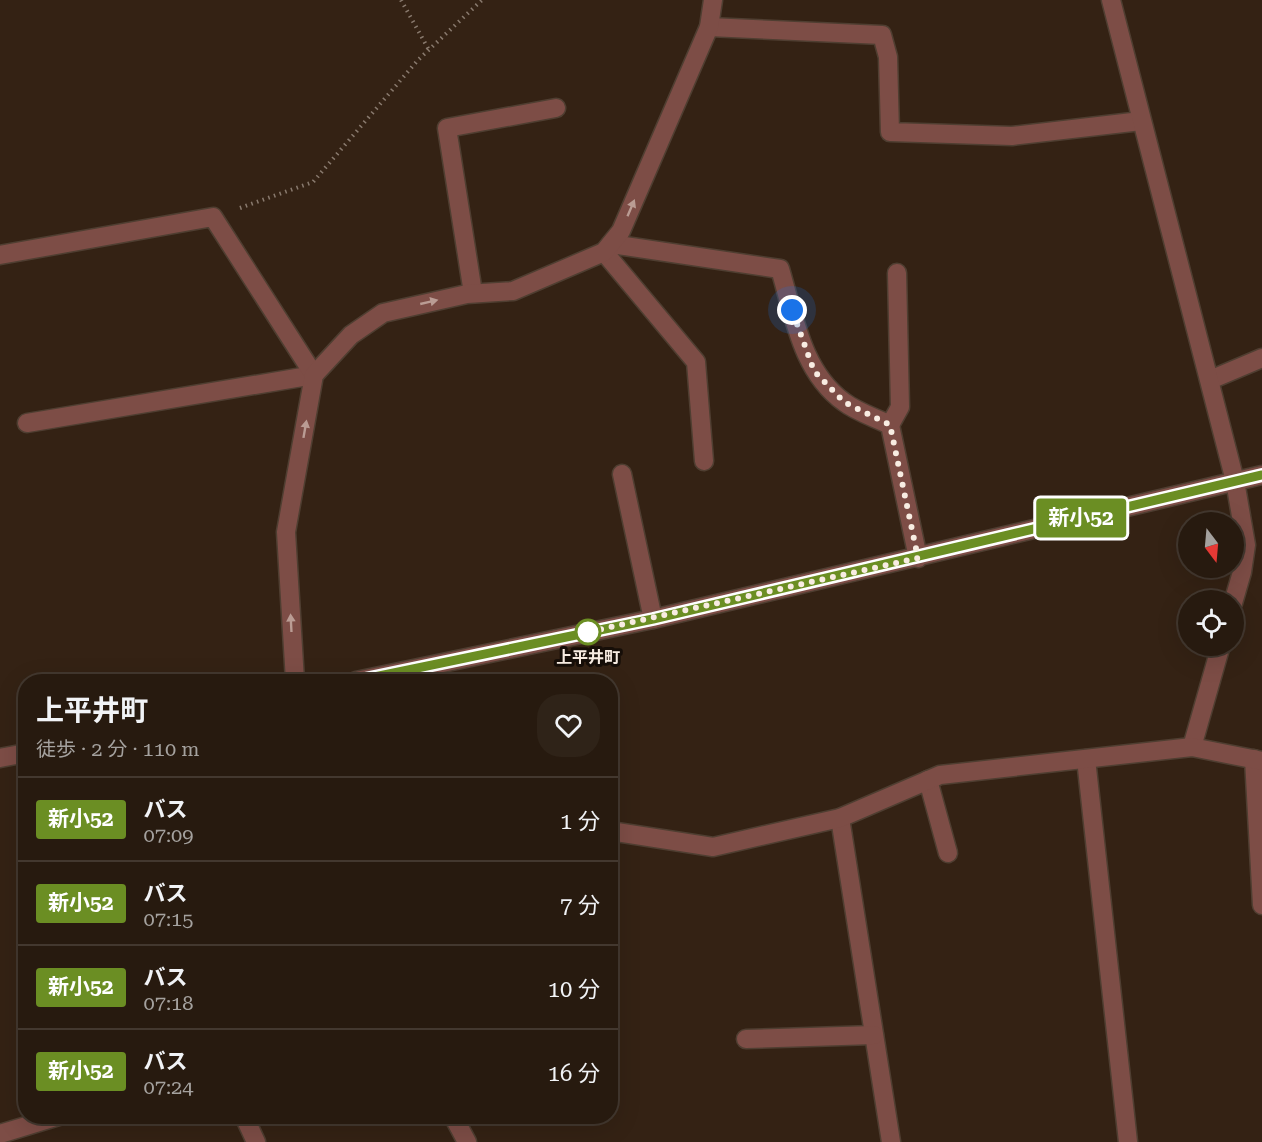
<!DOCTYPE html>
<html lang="ja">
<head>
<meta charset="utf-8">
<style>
  body { margin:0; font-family:"Roboto Serif","Noto Sans JP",serif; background:#2f2318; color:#f1f3f6; height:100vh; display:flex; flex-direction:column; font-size:22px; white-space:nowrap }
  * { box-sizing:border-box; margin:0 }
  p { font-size:20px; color:#a4a19e }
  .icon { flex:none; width:33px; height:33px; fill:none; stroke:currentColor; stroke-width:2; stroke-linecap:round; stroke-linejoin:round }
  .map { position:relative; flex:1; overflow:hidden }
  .details { position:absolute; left:18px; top:674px; width:600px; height:450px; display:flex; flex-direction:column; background:#271a0f; border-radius:24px; box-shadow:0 6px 24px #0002,0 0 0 2px #43382f }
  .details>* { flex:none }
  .badge { padding:0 12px; border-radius:4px; font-size:21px; line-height:39px }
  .needle { width:39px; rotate:164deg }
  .controls { position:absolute; left:1178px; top:512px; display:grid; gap:12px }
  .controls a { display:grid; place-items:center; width:66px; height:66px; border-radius:50%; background:#271a0f; box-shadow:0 6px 24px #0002,0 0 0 2px #43382f; font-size:30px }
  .you { position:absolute; width:30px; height:30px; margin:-15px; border:4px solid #fff; border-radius:50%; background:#1a73e8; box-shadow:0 0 0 9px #1a73e833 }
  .map>.badge { position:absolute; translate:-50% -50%; box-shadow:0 0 0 3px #fff }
  .round { display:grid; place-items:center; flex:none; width:63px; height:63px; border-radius:24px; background:#2f2318 }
  .head { display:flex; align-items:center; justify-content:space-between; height:102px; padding:0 18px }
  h1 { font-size:28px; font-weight:700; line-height:45px }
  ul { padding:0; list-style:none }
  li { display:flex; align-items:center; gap:18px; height:84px; padding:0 18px; border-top:2px solid #43382f }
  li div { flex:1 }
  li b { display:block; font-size:22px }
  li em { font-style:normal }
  li .badge { min-width:66px; font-weight:700; text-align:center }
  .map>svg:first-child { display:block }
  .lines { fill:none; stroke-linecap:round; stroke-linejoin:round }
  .service-casing { stroke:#4f3e31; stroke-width:21 }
  .minor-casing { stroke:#4f3e31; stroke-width:21 }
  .tertiary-casing { stroke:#4f3e31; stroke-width:21 }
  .path { stroke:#897a6e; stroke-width:4; stroke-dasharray:1.5 4.5; stroke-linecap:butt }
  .service { stroke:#7d4d46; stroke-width:18 }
  .minor { stroke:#7d4d46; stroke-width:18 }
  .tertiary { stroke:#7d4d46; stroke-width:18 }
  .oneway { fill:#ba9c94 }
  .line-casing { stroke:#fff; stroke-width:14 }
  .line { stroke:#6b8e23; stroke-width:9 }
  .walk { stroke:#f8ece2; stroke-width:6; stroke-dasharray:0 10.8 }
  .stop-dot { fill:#fff; stroke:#6b8e23; stroke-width:3 }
  .labels { text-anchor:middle; stroke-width:6; stroke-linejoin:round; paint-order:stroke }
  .stop-label { font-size:16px; font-weight:bold; fill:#f8ece2; stroke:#160e08 }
</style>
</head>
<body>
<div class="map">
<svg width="1262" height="1142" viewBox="0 0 1262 1142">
  <rect width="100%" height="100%" fill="#342214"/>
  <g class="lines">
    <defs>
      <g id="service">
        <polyline points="709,27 882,35 888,57 890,132 1012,136 1141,121"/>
        <path d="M611 244 780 269C794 316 802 372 844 402 857 412 876 418 890 425L918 558"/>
        <polyline points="604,252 696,362 704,461"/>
        <polyline points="473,293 447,128 556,108"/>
        <polyline points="1210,380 1262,358"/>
        <polyline points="27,423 314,375"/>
        <polyline points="890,425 900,407 897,273"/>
        <polyline points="622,474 653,619"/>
        <polyline points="1086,759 1128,1142"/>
        <polyline points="1254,759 1262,905"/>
        <polyline points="928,780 948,853"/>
        <polyline points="840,818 891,1142"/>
        <polyline points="746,1039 874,1035"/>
        <polyline points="244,1116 256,1142"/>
        <polyline points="0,1134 59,1116"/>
      </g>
      <g id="minor">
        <polyline points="1111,0 1235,481 1246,545 1242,572 1233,603"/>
        <polyline points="0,255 213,217 314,375"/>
        <polyline points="295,681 286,532 314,375 351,335 383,313 467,294 513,291 604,252 621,231 709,27 713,0"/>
        <polyline points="1192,747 1221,645"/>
        <polyline points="610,831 713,847 840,818 940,775 1192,747 1262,761"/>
        <polyline points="453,1116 467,1142"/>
      </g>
      <g id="tertiary">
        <polyline points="356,681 653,619 1262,475"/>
        <polyline points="0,758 26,753"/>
      </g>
    </defs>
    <use href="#service" class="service-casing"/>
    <use href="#minor" class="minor-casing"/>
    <use href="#tertiary" class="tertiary-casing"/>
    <g class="path">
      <polyline points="401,0 429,50"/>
      <polyline points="240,208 313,182 418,60 482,0"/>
    </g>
    <use href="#service" class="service"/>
    <use href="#minor" class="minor"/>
    <use href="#tertiary" class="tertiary"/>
  </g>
  <defs><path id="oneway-solid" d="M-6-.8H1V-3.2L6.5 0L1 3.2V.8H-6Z" transform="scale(1.5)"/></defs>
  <g class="oneway">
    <use href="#oneway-solid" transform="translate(631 208) rotate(-67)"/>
    <use href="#oneway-solid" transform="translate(429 302) rotate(-13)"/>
    <use href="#oneway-solid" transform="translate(305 429) rotate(-80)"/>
    <use href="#oneway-solid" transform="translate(291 623) rotate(-93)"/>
  </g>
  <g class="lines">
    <defs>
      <polyline id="line" points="355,681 653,619 1262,475"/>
    </defs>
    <use href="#line" class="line-casing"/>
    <use href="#line" class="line"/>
    <polyline class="walk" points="588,632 584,633 918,558 890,425 844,402 814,371 792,310"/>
  </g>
  <circle class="stop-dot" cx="588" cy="632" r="12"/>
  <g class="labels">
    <g class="stop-label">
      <text x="588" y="663">上平井町</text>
    </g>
  </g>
</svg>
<div class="controls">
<a><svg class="needle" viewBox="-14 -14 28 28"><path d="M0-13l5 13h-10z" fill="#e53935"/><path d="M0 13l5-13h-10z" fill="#a4a19e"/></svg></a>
<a><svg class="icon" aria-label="locate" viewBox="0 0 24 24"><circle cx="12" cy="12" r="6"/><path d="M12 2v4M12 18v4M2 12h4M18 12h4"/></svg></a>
</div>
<div class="you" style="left:792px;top:310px"></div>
<b class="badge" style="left:1081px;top:518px;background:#6b8e23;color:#fff">新小52</b>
<section class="details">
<div class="head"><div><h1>上平井町</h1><p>徒歩 · 2 分 · 110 m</p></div><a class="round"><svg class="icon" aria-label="heart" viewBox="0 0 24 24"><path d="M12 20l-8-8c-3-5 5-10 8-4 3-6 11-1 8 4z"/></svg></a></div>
<ul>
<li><span class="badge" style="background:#6b8e23;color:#fff">新小52</span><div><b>バス</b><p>07:09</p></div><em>1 分</em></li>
<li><span class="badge" style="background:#6b8e23;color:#fff">新小52</span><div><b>バス</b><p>07:15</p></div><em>7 分</em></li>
<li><span class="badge" style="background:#6b8e23;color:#fff">新小52</span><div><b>バス</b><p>07:18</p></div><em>10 分</em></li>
<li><span class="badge" style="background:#6b8e23;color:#fff">新小52</span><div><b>バス</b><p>07:24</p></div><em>16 分</em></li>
</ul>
</section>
</div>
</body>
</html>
